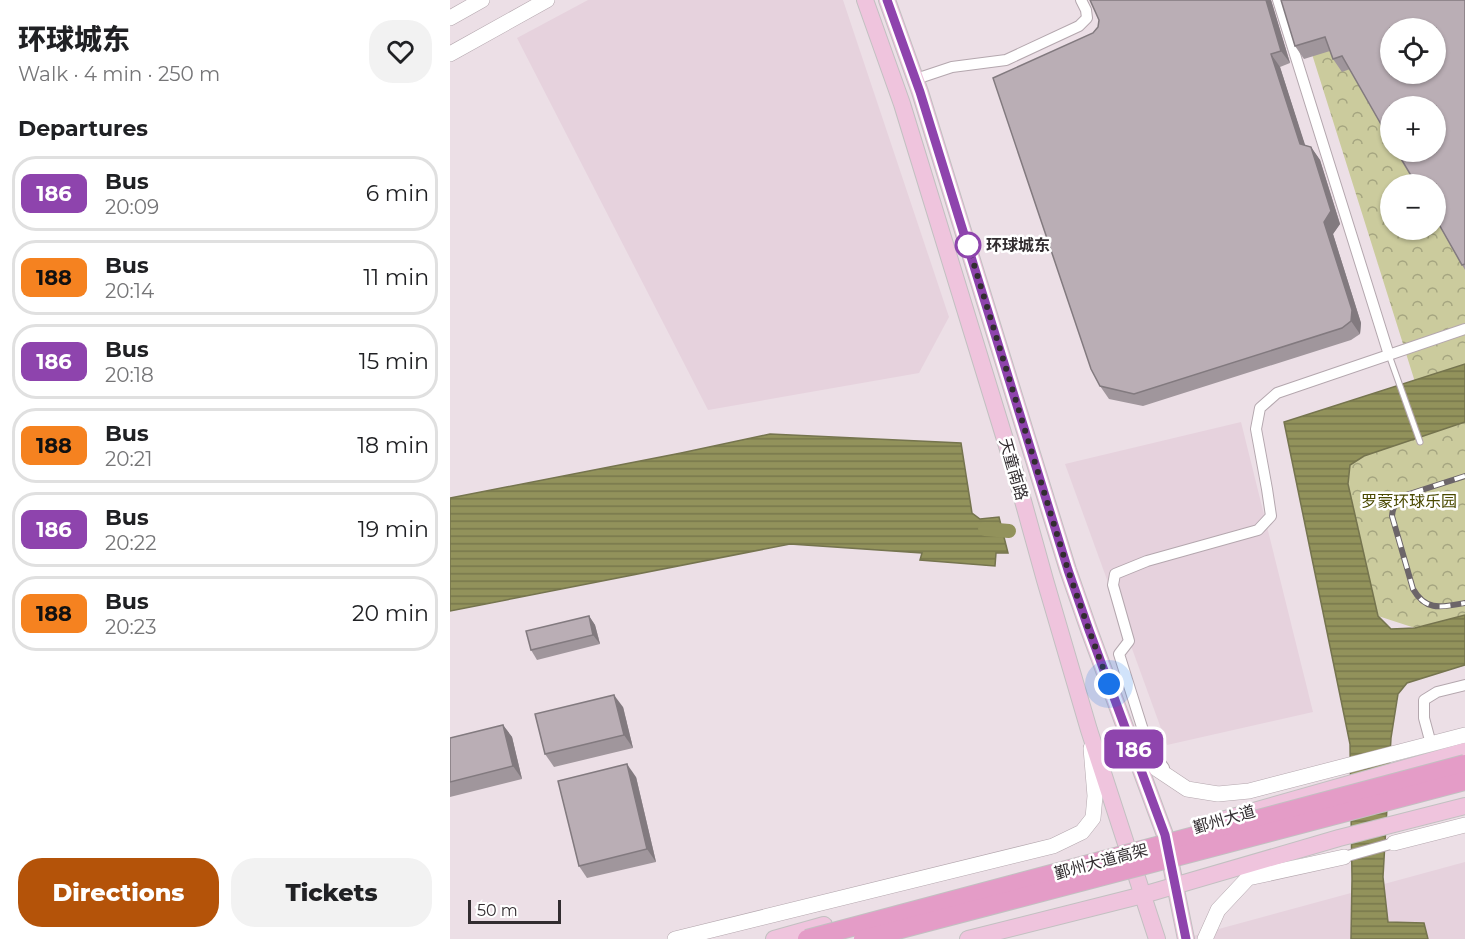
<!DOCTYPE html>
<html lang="en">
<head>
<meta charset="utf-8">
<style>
  body { margin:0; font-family:Montserrat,"Noto Sans SC",sans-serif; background:#f2f2f2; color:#202124; height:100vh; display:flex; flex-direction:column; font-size:22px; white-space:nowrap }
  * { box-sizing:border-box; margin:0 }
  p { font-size:20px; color:#757577 }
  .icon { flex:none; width:33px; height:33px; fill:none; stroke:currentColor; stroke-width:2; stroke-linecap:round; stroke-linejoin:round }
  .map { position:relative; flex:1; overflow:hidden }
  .panel { display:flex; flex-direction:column; background:#fff; width:450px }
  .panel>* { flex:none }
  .badge { padding:0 12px; border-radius:9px; font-size:21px; line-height:39px }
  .buttons { position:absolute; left:930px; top:18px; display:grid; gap:12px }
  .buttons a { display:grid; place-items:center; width:66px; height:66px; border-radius:50%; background:#fff; box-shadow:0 2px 4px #0004; font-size:30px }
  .scale { position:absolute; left:18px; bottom:15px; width:93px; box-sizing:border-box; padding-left:6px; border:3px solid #322d30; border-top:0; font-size:16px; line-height:21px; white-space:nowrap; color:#322d30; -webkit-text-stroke:4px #fff; paint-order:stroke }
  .you { position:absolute; width:30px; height:30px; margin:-15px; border:4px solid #fff; border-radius:50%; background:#1a73e8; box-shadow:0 0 0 9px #1a73e833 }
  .map>.badge { position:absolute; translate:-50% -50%; box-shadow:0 0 0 3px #fff }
  h2 { padding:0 18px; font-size:22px; line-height:54px }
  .round { display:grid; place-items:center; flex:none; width:63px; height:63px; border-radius:24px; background:#f2f2f2 }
  .overview { display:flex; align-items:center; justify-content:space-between; height:102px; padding:0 18px }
  h1 { font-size:28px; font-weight:800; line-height:45px }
  .action { display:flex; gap:12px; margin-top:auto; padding:12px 18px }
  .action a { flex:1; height:69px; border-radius:24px; background:#b45309; color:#fff; font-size:24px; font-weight:800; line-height:69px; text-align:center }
  .action a+a { background:#f2f2f2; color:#202124 }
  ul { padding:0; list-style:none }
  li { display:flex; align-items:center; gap:18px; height:75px; margin:0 12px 9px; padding:0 6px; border:3px solid #e0e0e0; border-radius:24px }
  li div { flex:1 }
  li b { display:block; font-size:22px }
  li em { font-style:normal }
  li .badge { min-width:66px; font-weight:700; text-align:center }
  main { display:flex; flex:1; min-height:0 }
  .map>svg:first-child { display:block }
  .built { fill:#e6d2dd }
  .park { fill:url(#park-crowns); fill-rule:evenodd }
  .water { fill:url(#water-rules); stroke:#75744e; stroke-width:1.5 }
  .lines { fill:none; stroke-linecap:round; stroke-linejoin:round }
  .canal { stroke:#92925b; stroke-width:14 }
  .lane-casing { stroke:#b4a7ae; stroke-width:7 }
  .street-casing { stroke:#b4a7ae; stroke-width:12 }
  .secondary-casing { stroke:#b4a7ae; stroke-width:16 }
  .primary-casing { stroke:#c2c0c1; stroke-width:18 }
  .lane { stroke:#fff; stroke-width:5 }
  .street { stroke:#fff; stroke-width:10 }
  .secondary { stroke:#fff; stroke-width:15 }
  .primary { stroke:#efc4dd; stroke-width:16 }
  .rail-casing { stroke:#6c6569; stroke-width:6 }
  .rail { stroke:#fff; stroke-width:4; stroke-dasharray:11; stroke-linecap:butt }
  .highway-bridge-casing { stroke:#c2c0c1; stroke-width:20; stroke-linecap:butt }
  .highway-bridge { stroke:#e49cc7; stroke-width:18 }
  .wall { fill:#a0969c }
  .shaded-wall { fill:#827a7f }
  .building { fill:#baaeb5; stroke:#827a7f; stroke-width:1.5; fill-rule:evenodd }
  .line-casing { stroke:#fff; stroke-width:14 }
  .line { stroke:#8e44ad; stroke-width:9 }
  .walk { stroke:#322d30; stroke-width:6; stroke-dasharray:0 10.8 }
  .stop-dot { fill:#fff; stroke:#8e44ad; stroke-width:3 }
  .labels { text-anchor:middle; stroke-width:5; stroke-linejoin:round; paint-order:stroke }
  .stop-label { font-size:16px; font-weight:bold; fill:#322d30; stroke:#fff; text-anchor:start }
  .street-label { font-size:16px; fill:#322d30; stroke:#fff }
  .park-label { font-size:16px; fill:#4a4901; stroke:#fff }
</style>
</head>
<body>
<main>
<section class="panel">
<div class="overview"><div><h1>环球城东</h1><p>Walk · 4 min · 250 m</p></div><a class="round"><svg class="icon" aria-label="heart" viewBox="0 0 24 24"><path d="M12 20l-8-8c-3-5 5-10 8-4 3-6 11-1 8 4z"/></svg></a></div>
<h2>Departures</h2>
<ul>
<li><span class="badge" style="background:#8e44ad;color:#fff">186</span><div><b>Bus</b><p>20:09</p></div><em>6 min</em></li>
<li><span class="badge" style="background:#f58220;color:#111">188</span><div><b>Bus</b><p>20:14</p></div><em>11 min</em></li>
<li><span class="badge" style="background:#8e44ad;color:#fff">186</span><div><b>Bus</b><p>20:18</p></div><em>15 min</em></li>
<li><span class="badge" style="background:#f58220;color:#111">188</span><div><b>Bus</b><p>20:21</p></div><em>18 min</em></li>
<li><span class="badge" style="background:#8e44ad;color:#fff">186</span><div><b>Bus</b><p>20:22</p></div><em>19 min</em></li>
<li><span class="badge" style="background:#f58220;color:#111">188</span><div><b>Bus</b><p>20:23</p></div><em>20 min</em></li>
</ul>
<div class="action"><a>Directions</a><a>Tickets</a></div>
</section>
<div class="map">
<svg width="1015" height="939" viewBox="0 0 1015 939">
  <defs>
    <pattern id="park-crowns" width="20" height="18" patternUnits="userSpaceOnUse" patternTransform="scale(1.5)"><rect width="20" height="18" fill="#cbcb9d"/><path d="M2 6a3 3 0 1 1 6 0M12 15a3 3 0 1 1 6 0" fill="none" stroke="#a5a580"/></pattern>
    <pattern id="water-rules" width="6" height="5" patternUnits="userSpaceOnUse" patternTransform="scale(1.5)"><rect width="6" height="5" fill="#92925b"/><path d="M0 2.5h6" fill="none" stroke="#78784c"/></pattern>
  </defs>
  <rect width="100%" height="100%" fill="#ecdfe6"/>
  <g class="built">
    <polygon points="138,0 393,0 499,317 469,373 258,410 67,38"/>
    <polygon points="791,422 863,712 717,745 615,464"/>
    <polygon points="1015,862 1015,939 732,939"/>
  </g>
  <path class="park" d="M845 0H1015V615L965 628 928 616 898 484 900 465 914 456 981 433ZM940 28H986V74H940ZM940 106H986V152H940ZM940 184H986V230H940Z"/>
  <g class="water">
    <polygon points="1015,364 1015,422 914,456 900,465 898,484 928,616 941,629 965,628 1015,615 1015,665 957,683 948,694 941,738 933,877 938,922 974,923 978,939 901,939 902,879 900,744 834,422"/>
    <polygon points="320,434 511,443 522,513 530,519 549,517 558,553 546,553 545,566 470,560 472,553 340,544 0,611 0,498 231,453"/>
  </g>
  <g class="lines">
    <polyline class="canal" points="535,529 559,531"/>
    <defs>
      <polyline id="lane" points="939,355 970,442"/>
      <g id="street">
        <polyline points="828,0 939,355"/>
        <polyline points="466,79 502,67 556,60 629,26 637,18 636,10 631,0"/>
        <polyline points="981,744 974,718 974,700 987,692 1015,685"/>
        <polyline points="714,768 698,746 669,654 679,641 663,585 665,574 697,561 808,530 821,516 817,489 806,429 810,408 827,393 1015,329"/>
        <polyline points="894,857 944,843"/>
      </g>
      <g id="secondary">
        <polyline points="0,18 32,0"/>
        <polyline points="0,54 97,0"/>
        <polyline points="682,744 707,769 737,789 768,794 799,791 1015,735"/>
        <polyline points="944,843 1015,825"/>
        <polyline points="225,939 603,846 632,832 643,818 645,796 641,748"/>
        <polyline points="755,939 768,910 798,878 894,857"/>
      </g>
      <g id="primary">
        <polyline points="415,0 452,104 565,472 595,580 639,730 707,939"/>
        <polyline points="437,0 470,92 618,570 639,630 715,835 736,939"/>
        <polyline points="765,822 1015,751"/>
        <polyline points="324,939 374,925"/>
        <polyline points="518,939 693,895 889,838 1015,806"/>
      </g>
    </defs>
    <use href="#lane" class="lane-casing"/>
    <use href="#street" class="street-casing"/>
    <use href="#secondary" class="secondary-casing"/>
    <use href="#primary" class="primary-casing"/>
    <use href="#lane" class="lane"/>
    <use href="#street" class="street"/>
    <use href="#secondary" class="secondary"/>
    <use href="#primary" class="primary"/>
    <defs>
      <path id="rail" d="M1015 476 956 495C947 500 943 505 942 516L963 589C976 612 992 607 1015 603"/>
    </defs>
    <use href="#rail" class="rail-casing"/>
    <use href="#rail" class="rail"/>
    <defs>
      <g id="highway-bridge">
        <polyline points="357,939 1015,764"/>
        <polyline points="413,939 1015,781"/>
      </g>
    </defs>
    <use href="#highway-bridge" class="highway-bridge-casing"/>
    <use href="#highway-bridge" class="highway-bridge"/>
  </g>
  <g class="wall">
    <polygon points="821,0 840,63 830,67 855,146 861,147 870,160 890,224 883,234 911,323 910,334 901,340 693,406 659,399 650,386 643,33 648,27 649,20"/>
    <polygon points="831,0 1015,0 1015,270 900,69 892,72 883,59 880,51 854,59 845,46"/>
    <polygon points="139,616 145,625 150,644 87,660 81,650"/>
    <polygon points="173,707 183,748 104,767 95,754"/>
    <polygon points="53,725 62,737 72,779 0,797 0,738"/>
    <polygon points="186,777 206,862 137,878 129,866"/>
  </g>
  <g class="shaded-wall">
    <polygon points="816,0 821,0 840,63 831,51"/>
    <polygon points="821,54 830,67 859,157 850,144"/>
    <polygon points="861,147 870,160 890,224 883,234 911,323 910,334 901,321 874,222"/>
    <polygon points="139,616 145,625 150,644 143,635"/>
    <polygon points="164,695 173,707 183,748 174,735"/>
    <polygon points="53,725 62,737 72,779 63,766"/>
    <polygon points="177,764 186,777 206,862 197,849"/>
  </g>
  <g class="building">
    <polygon points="640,0 816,0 831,51 821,54 850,144 861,147 881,211 874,222 902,310 901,321 892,328 684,394 650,386 641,369 543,78 643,33 648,27 649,20"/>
    <path d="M831 0H1015V264L1012 265 986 219V184H966L947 152H986V106H940V140L892 56 883 59 875 37 845 46ZM940 28H986V74H940Z"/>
    <polygon points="139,616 143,635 81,650 76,631"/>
    <polygon points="164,695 174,735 95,754 85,714"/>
    <polygon points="53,725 63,766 0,782 0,738"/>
    <polygon points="177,764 197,849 129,866 108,781"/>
  </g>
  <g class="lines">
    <defs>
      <polyline id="line" points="437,0 470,92 618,570 639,630 715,835 736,939"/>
    </defs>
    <use href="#line" class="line-casing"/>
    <use href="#line" class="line"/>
    <polyline class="walk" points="518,245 618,570 639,630 659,684"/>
  </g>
  <circle class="stop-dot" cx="518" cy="245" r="12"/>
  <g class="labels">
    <g class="stop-label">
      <text x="536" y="251">环球城东</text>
    </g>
    <g class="street-label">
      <text transform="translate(564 469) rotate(74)" y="6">天童南路</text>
      <text transform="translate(774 819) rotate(-16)" y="6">鄞州大道</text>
      <text transform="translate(651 861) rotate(-15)" y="6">鄞州大道高架</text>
    </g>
    <g class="park-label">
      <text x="959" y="507">罗蒙环球乐园</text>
    </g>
  </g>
</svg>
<div class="buttons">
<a><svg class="icon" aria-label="locate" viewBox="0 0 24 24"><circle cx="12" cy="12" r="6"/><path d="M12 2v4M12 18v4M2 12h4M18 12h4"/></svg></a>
<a>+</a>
<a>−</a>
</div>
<div class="scale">50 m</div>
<div class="you" style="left:659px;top:684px"></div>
<b class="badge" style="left:684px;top:749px;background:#8e44ad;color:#fff">186</b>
</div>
</main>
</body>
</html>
